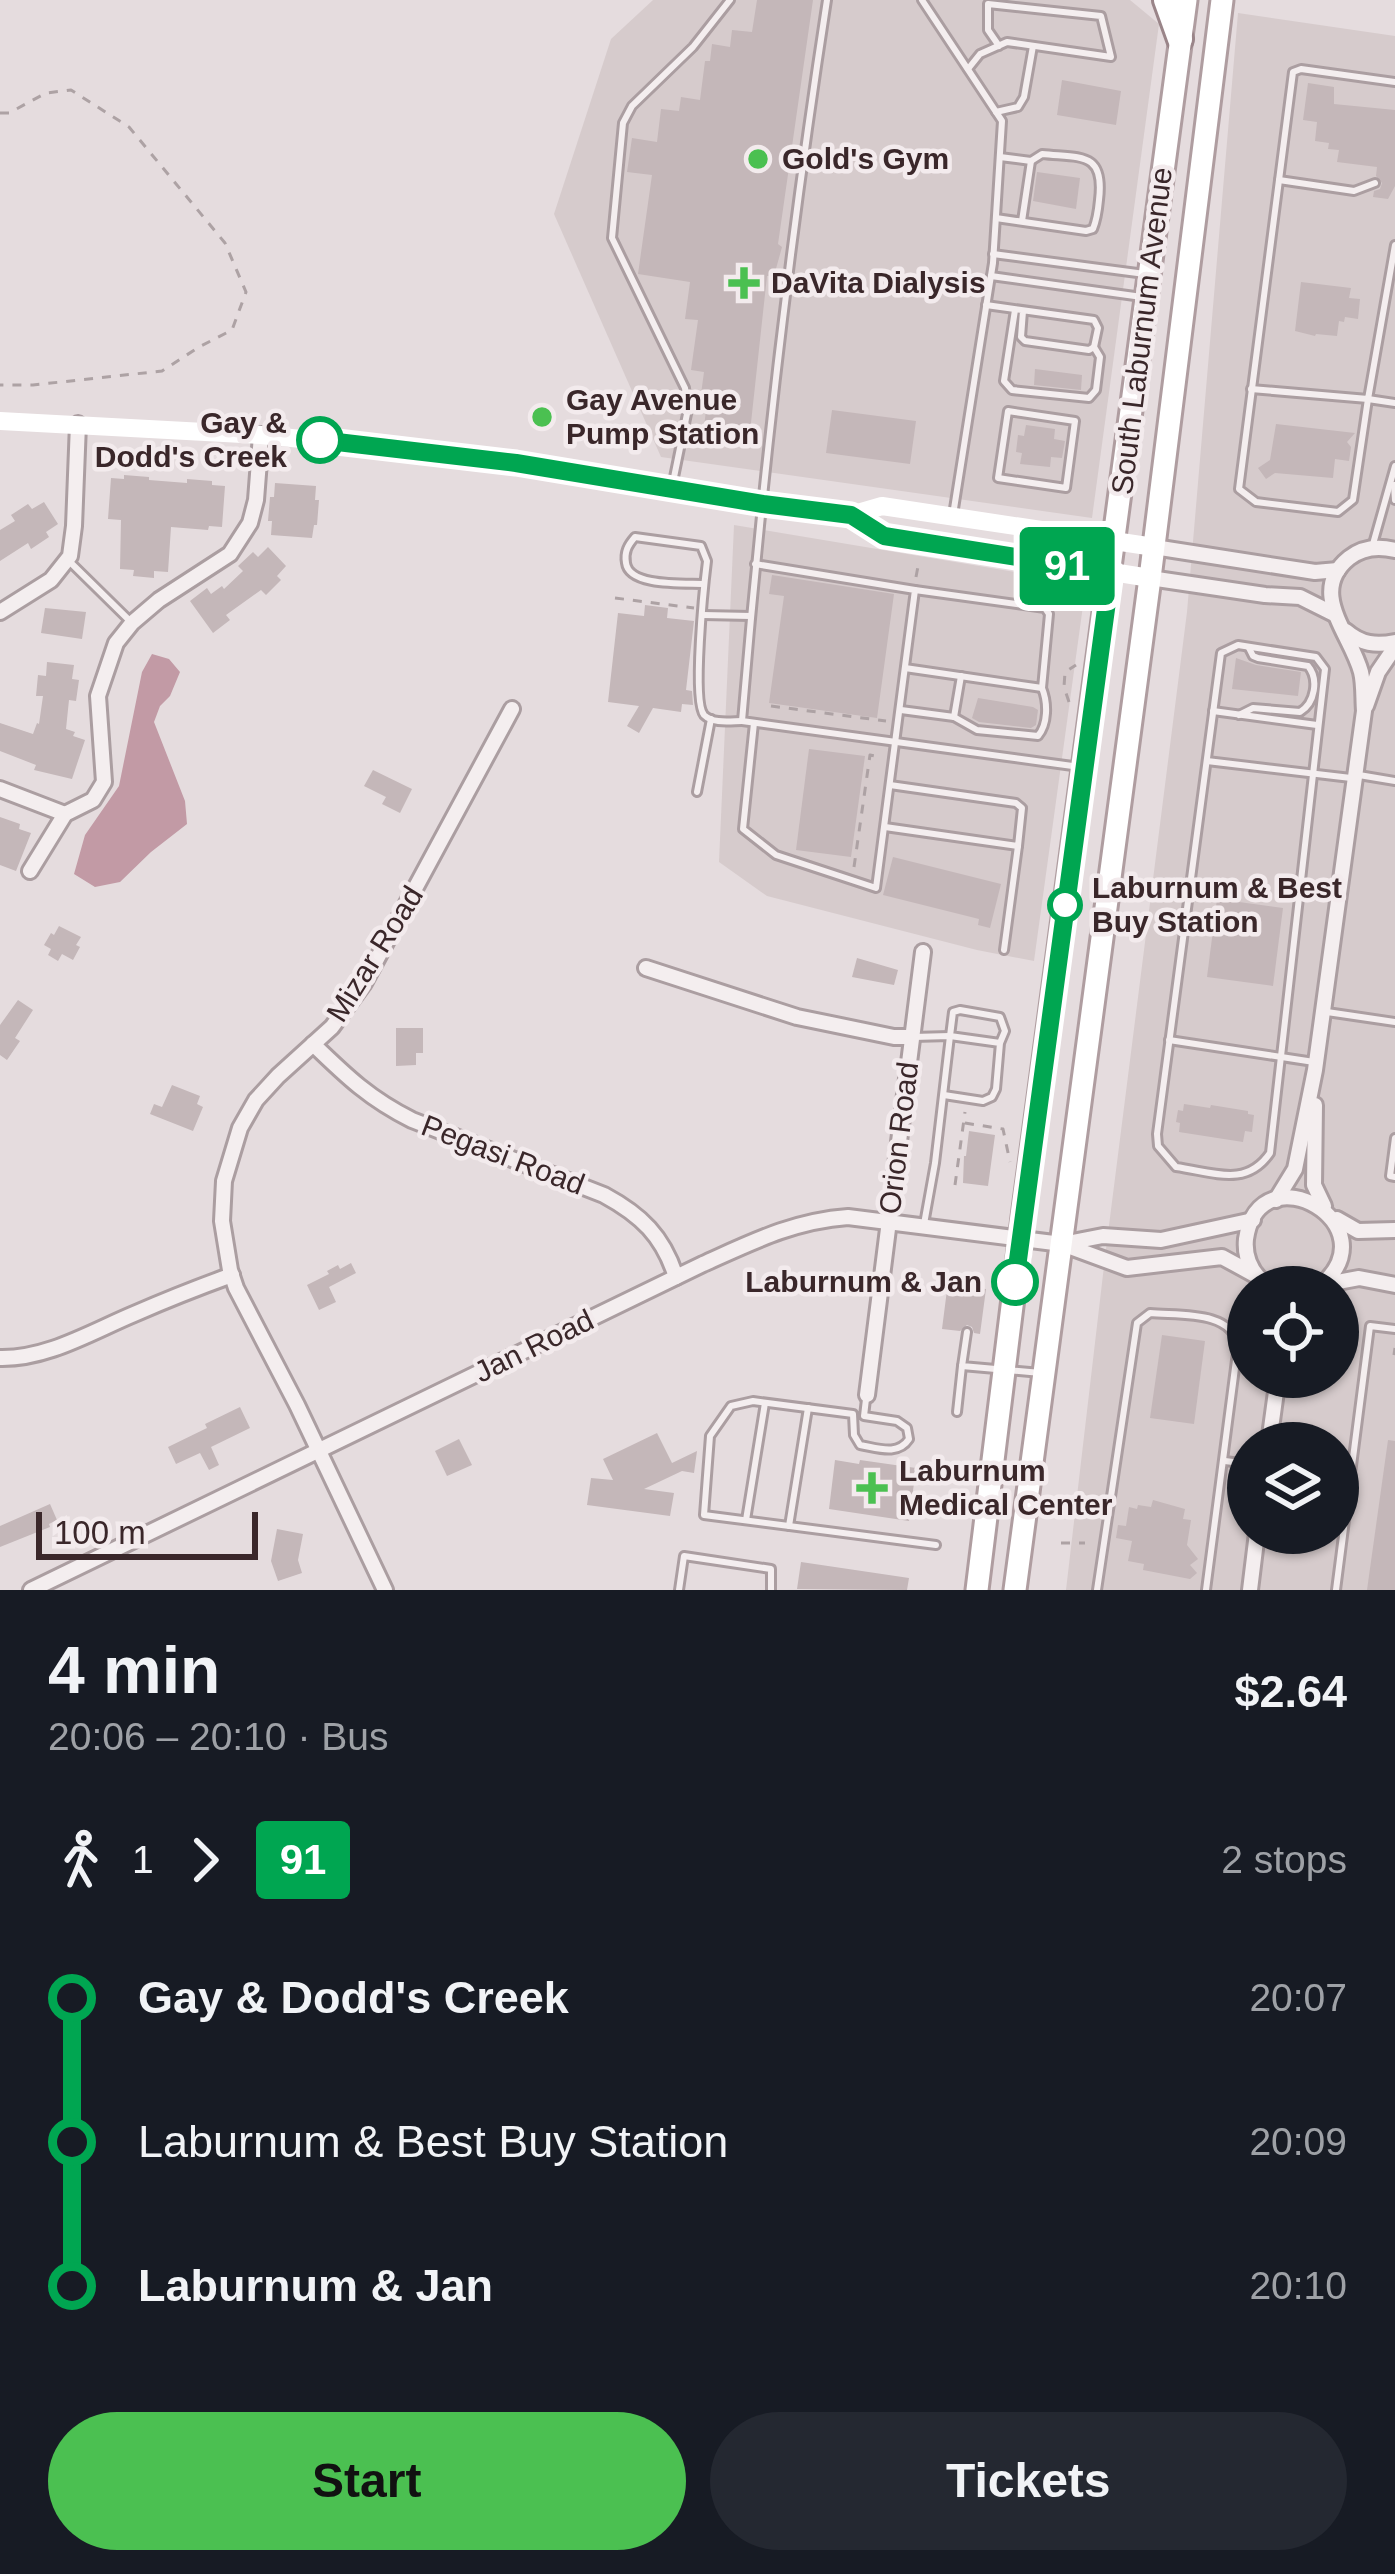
<!DOCTYPE html>
<html lang="en">
<head>
<meta charset="utf-8">
<style>
  body { margin:0; font-family:Helvetica,sans-serif; background:#242831; color:#f1f3f6; height:100vh; display:flex; flex-direction:column; font-size:45px; white-space:nowrap }
  * { box-sizing:border-box; margin:0 }
  p { font-size:39px; color:#9ea1a6 }
  .icon { flex:none; width:66px; height:66px; fill:none; stroke:currentColor; stroke-width:2; stroke-linecap:round; stroke-linejoin:round }
  .map { position:relative; height:1590px; overflow:hidden }
  .details { display:flex; flex-direction:column; background:#171b24; flex:1 }
  .details>* { flex:none }
  .badge { padding:0 24px; border-radius:9px; font-size:42px; line-height:78px }
  .buttons { position:absolute; left:1227px; top:1266px; display:grid; gap:24px }
  .buttons a { display:grid; place-items:center; width:132px; height:132px; border-radius:50%; background:#171b24; box-shadow:0 3px 9px #0004; font-size:60px }
  .scale { position:absolute; left:36px; bottom:30px; width:222px; box-sizing:border-box; padding-left:12px; border:6px solid #3a272a; border-top:0; font-size:33px; line-height:42px; white-space:nowrap; color:#3a272a; -webkit-text-stroke:9px #f3ebed; paint-order:stroke }
  .map>.badge { position:absolute; translate:-50% -50%; box-shadow:0 0 0 6px #fff }
  .legs { display:flex; align-items:center; gap:18px; height:132px; padding:0 48px; font-size:39px }
  .legs p { margin-inline-start:auto }
  .head { display:flex; align-items:center; justify-content:space-between; height:204px; padding:0 48px }
  h1 { font-size:66px; font-weight:700; line-height:90px }
  .cta { display:flex; gap:24px; margin-top:auto; padding:24px 48px }
  .cta a { flex:1; height:138px; border-radius:72px; background:#4bc051; color:#111; font-size:48px; font-weight:700; line-height:138px; text-align:center }
  .cta a+a { background:#242831; color:#f1f3f6 }
  ul { padding:0 48px; list-style:none }
  li { display:flex; align-items:center; gap:42px; height:144px; font-size:45px }
  li i { display:grid; place-items:center; width:18px; height:100%; margin:0 15px; background:currentColor }
  li i::after { content:''; width:30px; height:30px; margin:-15px; border:9px solid; border-radius:50%; background:#171b24 }
  li p { margin-inline-start:auto }
  li:first-child i { background:linear-gradient(#0000 50%,currentColor 0) }
  li:last-child i { background:linear-gradient(currentColor 50%,#0000 0) }
  .map>svg:first-child { display:block }
  .built { fill:#d6cbcc; fill-rule:evenodd }
  .water { fill:#c29aa5 }
  .building { fill:#c4b7b9 }
  .lines { fill:none; stroke-linecap:round; stroke-linejoin:round }
  .lane-casing { stroke:#ab9ea1; stroke-width:12 }
  .street-casing { stroke:#ab9ea1; stroke-width:20 }
  .primary-casing { stroke:#af9da0; stroke-width:27 }
  .highway-casing { stroke:#9a8589; stroke-width:30 }
  .path { stroke:#ada2a4; stroke-width:3; stroke-dasharray:9 9; stroke-linecap:butt }
  .lane { stroke:#f4eeef; stroke-width:6 }
  .street { stroke:#f4eeef; stroke-width:14 }
  .secondary { stroke:#fff; stroke-width:18 }
  .primary { stroke:#fff; stroke-width:21 }
  .highway { stroke:#fff; stroke-width:24 }
  .line-1-casing { stroke:#fff; stroke-width:27 }
  .line-1 { stroke:#00a651; stroke-width:18 }
  .poi-dot { fill:#4bc051; stroke:#f3ebed; stroke-width:4.5 }
  .stop-1-dot { fill:#fff; stroke:#00a651; stroke-width:6 }
  .labels { text-anchor:middle; stroke-width:9; stroke-linejoin:round; paint-order:stroke }
  .poi-label { font-size:30px; font-weight:bold; fill:#3a272a; stroke:#f3ebed; text-anchor:start }
  .street-label { font-size:30px; fill:#3a272a; stroke:#f3ebed }
  .stop-label { font-size:30px; font-weight:bold; fill:#3a272a; stroke:#f3ebed; text-anchor:end }
</style>
</head>
<body>
<div class="map">
<svg width="1395" height="1590" viewBox="0 0 1395 1590">
  <rect width="100%" height="100%" fill="#e5dcde"/>
  <g class="built">
    <polygon points="653,0 1130,0 1159,24 1092,518 661,457 554,214 611,39"/>
    <path d="M1238 13 1395 36V1590H1066L1106 1249 1187 612ZM1248 1287H1338V1377H1248ZM1248 1443H1338V1533H1248Z"/>
    <polygon points="734,525 1086,584 1034,961 977,950 767,896 719,862"/>
  </g>
  <polygon class="water" points="152,654 169,659 180,672 170,696 160,706 154,722 185,801 187,824 151,852 120,882 95,887 74,874 85,835 119,786 142,672"/>
  <g class="building">
    <polygon points="757,0 813,0 778,244 782,247 774,276 767,276 749,441 742,442 703,436 706,410 699,409 704,372 691,370 698,320 685,319 690,282 638,274 652,175 627,172 632,138 657,142 661,109 679,111 681,97 700,100 705,61 710,61 712,44 730,47 732,30 752,32"/>
    <polygon points="1062,80 1121,91 1116,125 1057,115"/>
    <polygon points="1308,83 1334,87 1334,104 1395,110 1395,186 1388,199 1373,197 1374,191 1380,189 1382,183 1376,176 1377,167 1337,162 1339,150 1328,149 1329,143 1315,141 1317,122 1303,120"/>
    <polygon points="1037,172 1080,178 1076,209 1033,201"/>
    <polygon points="1301,282 1351,288 1349,298 1360,299 1358,319 1345,317 1344,322 1339,321 1337,336 1316,334 1315,336 1295,331"/>
    <polygon points="1035,369 1082,375 1081,390 1034,385"/>
    <polygon points="832,410 916,421 910,464 826,453"/>
    <polygon points="1276,424 1355,433 1347,442 1351,447 1349,461 1335,459 1333,478 1275,473 1266,479 1258,468 1270,460"/>
    <polygon points="1026,425 1055,429 1054,439 1065,441 1062,458 1051,457 1050,467 1020,464 1022,453 1016,452 1018,435 1024,436"/>
    <polygon points="124,475 149,477 149,480 187,483 187,479 212,481 212,485 225,486 222,527 209,526 208,530 171,527 168,572 154,571 154,578 133,576 134,570 120,569 121,520 108,519 111,478 124,479"/>
    <polygon points="275,483 316,486 315,500 319,500 317,525 314,525 312,538 271,535 272,521 268,521 270,497 274,497"/>
    <polygon points="44,502 58,524 46,532 49,537 31,549 28,543 0,561 0,530 15,521 11,515 28,504 32,509"/>
    <polygon points="268,547 286,566 277,576 281,580 266,595 261,590 226,615 230,620 213,633 190,601 207,588 211,594 222,586 224,589 243,571 238,566 253,552 258,557"/>
    <polygon points="772,575 894,594 877,718 769,703 784,596 769,594"/>
    <polygon points="645,605 668,608 667,618 694,621 686,690 692,691 693,705 682,704 681,712 653,708 639,733 627,726 639,706 608,702 618,613 644,616"/>
    <polygon points="45,608 86,612 82,639 41,633"/>
    <polygon points="1236,658 1256,665 1301,672 1298,696 1232,689"/>
    <polygon points="47,662 74,665 72,679 79,680 76,701 69,700 66,729 75,732 73,736 85,740 72,779 34,770 36,765 0,751 0,723 33,734 37,723 39,724 43,696 36,696 38,675 46,676"/>
    <polygon points="978,698 1033,707 1038,710 1036,725 1031,728 979,722 972,718"/>
    <polygon points="809,749 865,756 851,857 796,850"/>
    <polygon points="373,770 412,789 400,813 382,804 386,797 364,786"/>
    <polygon points="0,817 20,824 19,829 31,833 16,871 0,865"/>
    <polygon points="893,857 1001,884 990,928 978,925 979,919 883,895"/>
    <polygon points="1217,899 1283,908 1273,986 1207,977"/>
    <polygon points="59,926 81,937 76,945 80,947 73,960 62,954 58,961 48,955 51,949 44,945 51,933 54,935"/>
    <polygon points="857,958 898,970 894,985 852,977"/>
    <polygon points="18,1000 33,1010 15,1038 20,1041 7,1060 0,1055 0,1025"/>
    <polygon points="396,1028 423,1028 423,1053 416,1053 416,1065 396,1066"/>
    <polygon points="172,1085 200,1096 197,1104 203,1107 193,1131 150,1114 154,1104 162,1107"/>
    <polygon points="1184,1104 1210,1108 1211,1105 1248,1111 1248,1114 1254,1115 1252,1132 1245,1131 1243,1142 1179,1132 1180,1123 1176,1122 1178,1110 1183,1111"/>
    <polygon points="969,1131 995,1135 988,1186 963,1183 964,1156 966,1156"/>
    <polygon points="351,1263 356,1273 329,1287 336,1302 319,1310 307,1285 329,1274 327,1271 338,1265 340,1269"/>
    <polygon points="967,1278 979,1279 978,1288 986,1289 980,1334 974,1333 972,1327 967,1325 960,1331 942,1329 948,1282 966,1285"/>
    <polygon points="1162,1335 1205,1341 1194,1424 1150,1418"/>
    <polygon points="240,1407 250,1428 211,1447 219,1465 209,1470 200,1453 176,1464 168,1447 207,1428 205,1424"/>
    <polygon points="657,1433 672,1463 697,1451 694,1473 682,1471 644,1489 674,1493 670,1516 587,1505 591,1478 613,1480 603,1459"/>
    <polygon points="459,1439 472,1465 447,1476 435,1451"/>
    <polygon points="1388,1440 1395,1441 1395,1590 1367,1590"/>
    <polygon points="835,1460 859,1464 860,1460 916,1468 909,1521 829,1509"/>
    <polygon points="1153,1500 1185,1509 1183,1519 1191,1520 1187,1545 1198,1559 1190,1565 1197,1573 1190,1579 1143,1570 1144,1564 1128,1561 1132,1541 1116,1538 1118,1525 1126,1526 1129,1507 1137,1509 1138,1505 1151,1507"/>
    <polygon points="50,1504 57,1520 49,1524 50,1527 0,1547 0,1526"/>
    <polygon points="277,1529 303,1534 298,1560 302,1573 278,1581 271,1561"/>
    <polygon points="801,1562 909,1578 907,1590 797,1589"/>
  </g>
  <g class="lines">
    <defs>
      <g id="lane">
        <path d="M827 0C790 239 762 480 742 721L1080 767"/>
        <polyline points="922,0 1002,121 993,263 953,515"/>
        <polyline points="968,69 980,54 1007,42 1111,57 1101,16 988,4 988,30 999,46"/>
        <polyline points="1395,82 1301,69 1293,72 1239,489 1256,502 1338,512 1353,500 1368,399 1395,403"/>
        <polyline points="996,112 1018,107 1024,97 1033,46"/>
        <polyline points="1279,180 1354,191 1375,183"/>
        <path d="M996 218 1086 231 1093 229C1097 219 1098 211 1099 200 1105 151 1080 158 1042 154L1031 161 1000 157"/>
        <polyline points="1022,221 1031,161"/>
        <polyline points="993,254 1145,274"/>
        <polyline points="991,276 1142,297"/>
        <polyline points="986,305 1094,320 1098,328 1094,347 1089,350 1025,341 1021,337 1023,311"/>
        <polyline points="1015,310 1004,381 1012,390 1089,398 1096,390 1100,357 1094,347"/>
        <polyline points="1251,389 1368,399 1395,245"/>
        <polygon points="1008,411 1075,421 1066,488 998,478"/>
        <polyline points="1394,485 1395,500"/>
        <polyline points="672,487 688,409 685,388 612,238 623,123 632,106 693,47 730,0"/>
        <polyline points="1373,544 1395,466"/>
        <polyline points="70,562 132,623"/>
        <path d="M704 584C685 583 629 587 626 563 624 552 628 545 635 537L701 546 707 561C704 585 692 701 704 715 713 724 731 721 742 721"/>
        <polyline points="703,615 751,616"/>
        <path d="M1238 645 1316 657 1325 669 1270 1153C1246 1188 1213 1172 1176 1167L1158 1146 1157 1134 1221 653Z"/>
        <polyline points="905,668 1042,688"/>
        <path d="M901 710 954 717 977 730 1038 736C1048 724 1048 703 1042 688L1049 614 1045 608 915 590"/>
        <polyline points="1213,711 1317,725"/>
        <path d="M1239 715 1253 708 1300 712C1315 703 1319 679 1308 666L1258 658 1253 656 1249 648"/>
        <polyline points="954,717 961,676"/>
        <polyline points="754,723 743,829 776,855 876,888 915,590 755,564"/>
        <polyline points="1207,761 1351,778"/>
        <polyline points="1359,775 1395,781"/>
        <polyline points="697,792 711,719"/>
        <polyline points="885,827 1018,846 1022,808 1016,803 890,785"/>
        <polyline points="1004,950 1018,846"/>
        <polyline points="1327,1012 1395,1022"/>
        <polyline points="913,1037 950,1036 935,1163 924,1224"/>
        <polyline points="1169,1040 1314,1062"/>
        <polyline points="944,1095 983,1101 992,1097 996,1089 1000,1043 950,1036 953,1012 960,1010 1000,1017 1005,1031 1000,1043"/>
        <polyline points="1395,1138 1390,1176 1395,1177"/>
        <polyline points="967,1332 962,1366 1041,1373"/>
        <path d="M866 1399 864 1416 897 1421 907 1428 909 1439C898 1456 878 1448 860 1445L854 1435 853 1414 753 1401 731 1406 710 1436 704 1515 936 1545"/>
        <polyline points="957,1412 962,1366"/>
        <polyline points="1225,1461 1248,1464"/>
        <polyline points="1338,1477 1350,1479"/>
        <polyline points="746,1520 765,1403"/>
        <polyline points="789,1526 808,1408"/>
        <polyline points="679,1590 684,1556 771,1569 771,1590"/>
        <path d="M1097 1590 1137 1323 1150 1313C1179 1316 1231 1310 1238 1345L1206 1590"/>
        <polyline points="1336,1590 1370,1326 1395,1329"/>
      </g>
      <g id="street">
        <polyline points="1154,547 1315,572 1338,570"/>
        <polyline points="1150,578 1265,595 1300,597 1334,614"/>
        <polyline points="0,612 51,580 70,556 74,526 78,424"/>
        <path d="M1346 631C1361 644 1376 646 1395 642"/>
        <polyline points="1366,706 1378,672 1395,647"/>
        <polyline points="0,789 65,814"/>
        <polyline points="30,871 65,814 93,800 104,782 98,696 116,643 132,623 159,600 230,554 250,523 256,500 261,435"/>
        <polyline points="646,968 797,1017 894,1037 911,1037"/>
        <path d="M313 1044C347 1077 370 1099 412 1120L604 1195C641 1215 663 1236 676 1277"/>
        <polyline points="1315,1105 1314,1185 1324,1206"/>
        <path d="M1276 1200 1295 1169 1315 1070 1364 711C1363 699 1364 684 1361 672 1351 634 1307 592 1349 558 1363 547 1379 546 1395 550"/>
        <polyline points="1337,1219 1358,1231 1395,1230"/>
        <polyline points="1062,1244 1103,1236 1161,1240 1253,1220"/>
        <polyline points="1327,1284 1359,1278 1395,1285"/>
        <path d="M1269 1287C1253 1275 1244 1259 1246 1239 1259 1148 1395 1225 1319 1287"/>
        <path d="M0 1358C47 1359 91 1332 134 1314 166 1300 199 1287 232 1275"/>
        <polyline points="867,1395 923,952"/>
        <polyline points="1269,1443 1278,1377"/>
        <path d="M31 1590 703 1264C752 1242 793 1221 848 1217L1062 1244 1127 1268 1222 1257 1255 1275"/>
        <polyline points="385,1590 297,1405 236,1288 230,1270 222,1221 224,1181 240,1128 256,1100 278,1076 332,1027 364,983 512,709"/>
        <polyline points="1250,1590 1257,1533"/>
      </g>
      <g id="primary">
        <polyline points="977,1590 1024,1209 1186,0"/>
        <polyline points="1015,1590 1150,578 1222,0"/>
      </g>
      <polyline id="highway" points="1166,0 1180,39"/>
    </defs>
    <use href="#lane" class="lane-casing"/>
    <use href="#street" class="street-casing"/>
    <use href="#primary" class="primary-casing"/>
    <use href="#highway" class="highway-casing"/>
    <g class="path">
      <polyline points="0,113 9,113 46,93 71,90 129,127 225,243 246,292 232,330 199,347 162,371 33,385 0,385"/>
      <polyline points="916,577 919,561"/>
      <polyline points="615,598 694,608"/>
      <polyline points="1069,702 1064,687 1065,672 1076,665"/>
      <polyline points="771,706 886,721"/>
      <polyline points="854,867 870,755 880,757"/>
      <polyline points="965,1123 1003,1129 1010,1162"/>
      <polyline points="955,1185 965,1112"/>
      <polyline points="1394,1355 1395,1348"/>
      <polyline points="1061,1543 1085,1543"/>
    </g>
    <use href="#lane" class="lane"/>
    <use href="#street" class="street"/>
    <g class="secondary">
      <polyline points="0,421 261,435 413,450 516,463 763,504 851,515 882,506 1154,547"/>
      <polyline points="851,515 885,536 1150,578"/>
    </g>
    <use href="#primary" class="primary"/>
    <use href="#highway" class="highway"/>
  </g>
  <g class="lines">
    <defs>
      <polyline id="line-1" points="320,440 516,463 763,504 851,515 884,536 1111,572 1015,1282"/>
    </defs>
    <use href="#line-1" class="line-1-casing"/>
    <use href="#line-1" class="line-1"/>
  </g>
  <g class="poi-dot">
    <circle cx="758" cy="159" r="12"/>
    <path d="M738 265h12v12h12v12h-12v12h-12v-12h-12v-12h12z"/>
    <circle cx="542" cy="417" r="12"/>
    <path d="M866 1470h12v12h12v12h-12v12h-12v-12h-12v-12h12z"/>
  </g>
  <g class="stop-1-dot">
    <circle cx="320" cy="440" r="21"/>
    <circle cx="1065" cy="905" r="15"/>
    <circle cx="1015" cy="1282" r="21"/>
  </g>
  <g class="labels">
    <g class="poi-label">
      <text x="782" y="169">Gold's Gym</text>
      <text x="771" y="293">DaVita Dialysis</text>
      <text x="566" y="410">Gay Avenue<tspan x="566" dy="34">Pump Station</tspan></text>
      <text x="899" y="1481">Laburnum<tspan x="899" dy="34">Medical Center</tspan></text>
    </g>
    <g class="street-label">
      <text transform="translate(1142 331) rotate(-83)" y="10">South Laburnum Avenue</text>
      <text transform="translate(375 954) rotate(-58)" y="10">Mizar Road</text>
      <text transform="translate(899 1138) rotate(-83)" y="10">Orion Road</text>
      <text transform="translate(503 1155) rotate(21)" y="10">Pegasi Road</text>
      <text transform="translate(534 1346) rotate(-26)" y="10">Jan Road</text>
    </g>
    <g class="stop-label">
      <text x="287" y="433">Gay &amp;<tspan x="287" dy="34">Dodd's Creek</tspan></text>
      <text x="1092" y="898" text-anchor="start">Laburnum &amp; Best<tspan x="1092" dy="34">Buy Station</tspan></text>
      <text x="982" y="1292">Laburnum &amp; Jan</text>
    </g>
  </g>
</svg>
<div class="buttons">
<a><svg class="icon" aria-label="locate" viewBox="0 0 24 24"><circle cx="12" cy="12" r="6"/><path d="M12 2v4M12 18v4M2 12h4M18 12h4"/></svg></a>
<a><svg class="icon" aria-label="layers" viewBox="0 0 24 24"><path d="M12 4l9 5-9 5-9-5zM3 14l9 5 9-5"/></svg></a>
</div>
<div class="scale">100 m</div>
<b class="badge" style="left:1067px;top:566px;background:#00a651;color:#fff">91</b>
</div>
<section class="details">
<div class="head"><div><h1>4 min</h1><p>20:06 – 20:10 · Bus</p></div><b>$2.64</b></div>
<div class="legs"><svg class="icon" aria-label="walk" viewBox="0 0 24 24"><circle cx="13" cy="4" r="2"/><path d="M13 8l-2 6 4 7M11 14l-3 7M7 12l3-4h3l4 4"/></svg>1<svg class="icon" aria-label="forward" viewBox="0 0 24 24"><path d="M9 5l7 7-7 7"/></svg><b class="badge" style="background:#00a651;color:#fff">91</b><p>2 stops</p></div>
<ul>
<li><i style="color:#00a651"></i><b>Gay &amp; Dodd's Creek</b><p>20:07</p></li>
<li><i style="color:#00a651"></i><span>Laburnum &amp; Best Buy Station</span><p>20:09</p></li>
<li><i style="color:#00a651"></i><b>Laburnum &amp; Jan</b><p>20:10</p></li>
</ul>
<div class="cta"><a>Start</a><a>Tickets</a></div>
</section>
</body>
</html>
